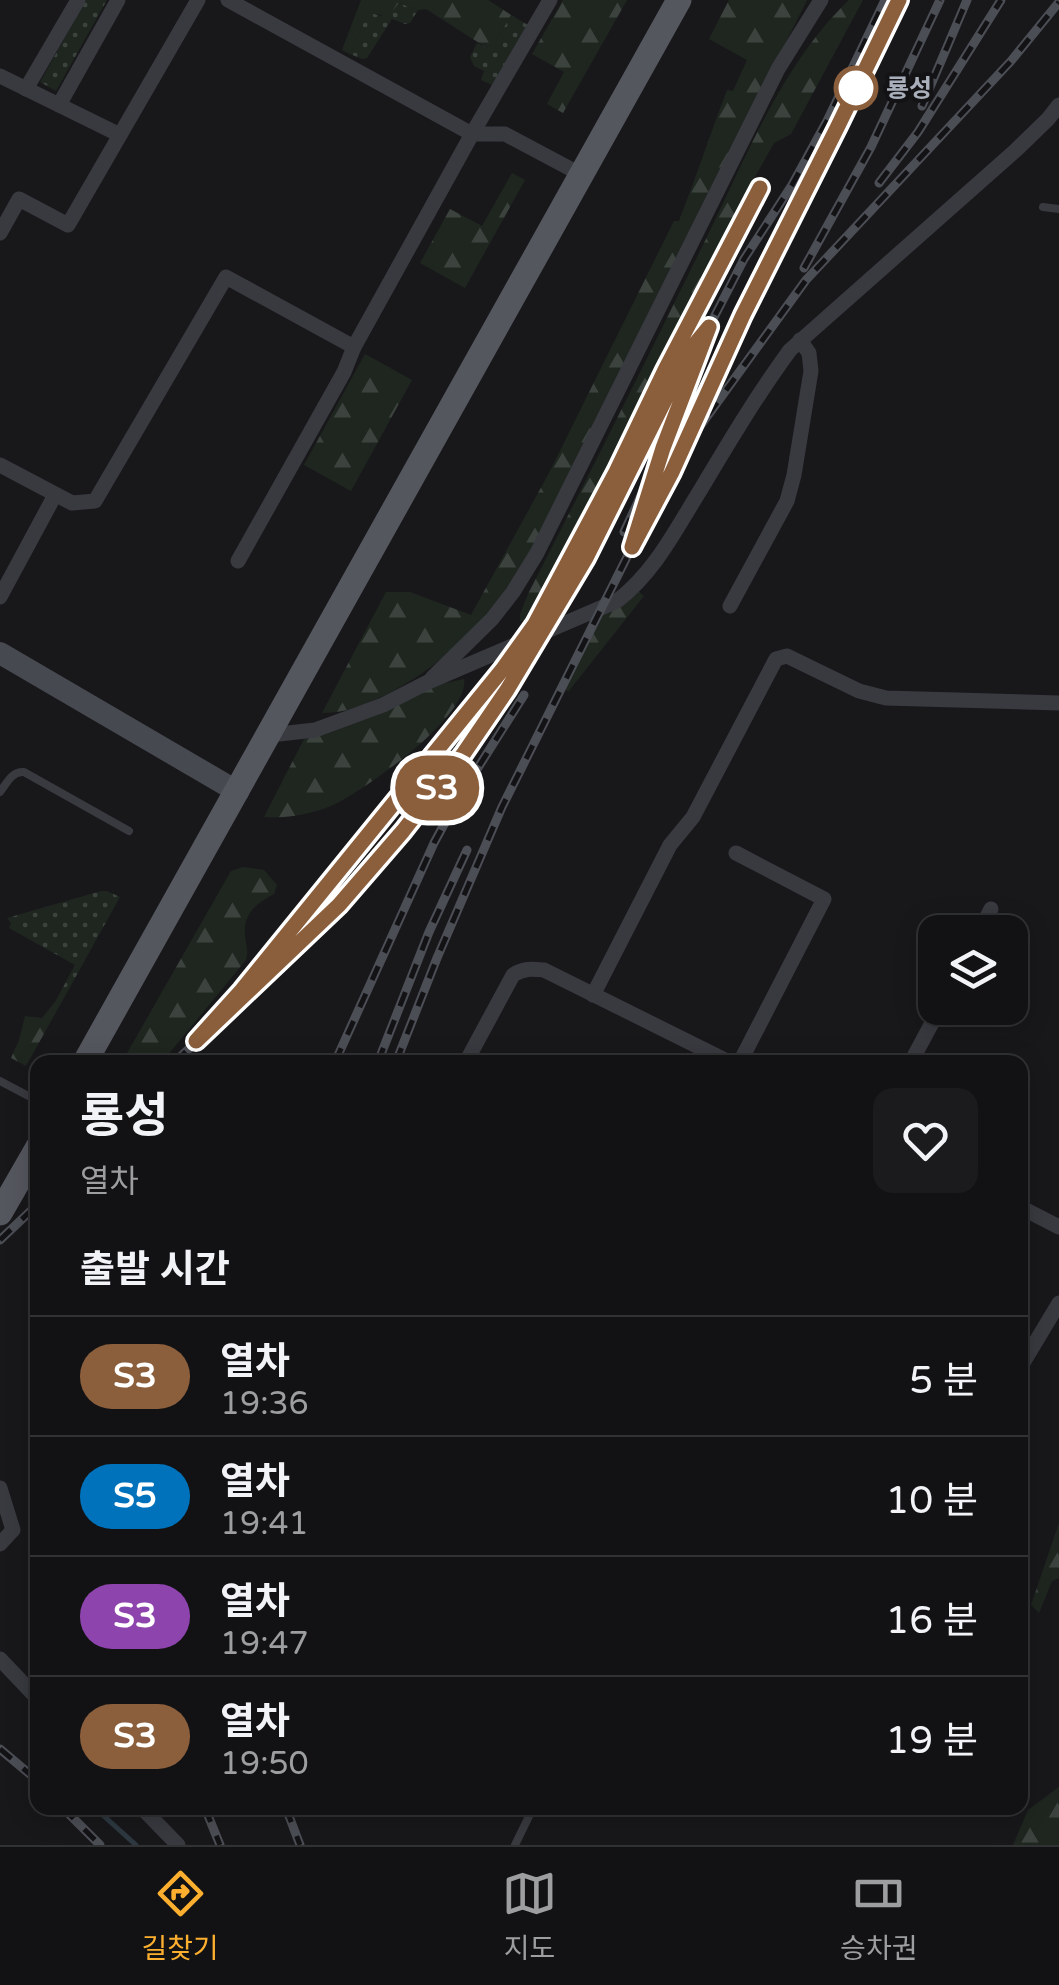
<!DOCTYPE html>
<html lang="ko">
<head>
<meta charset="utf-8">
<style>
  body { margin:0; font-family:"Varela Round","Noto Sans KR",sans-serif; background:#1b1b1d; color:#f1f3f6; height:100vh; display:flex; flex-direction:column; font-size:38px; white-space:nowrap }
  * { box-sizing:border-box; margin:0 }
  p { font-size:32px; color:#9c9ea0 }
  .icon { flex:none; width:55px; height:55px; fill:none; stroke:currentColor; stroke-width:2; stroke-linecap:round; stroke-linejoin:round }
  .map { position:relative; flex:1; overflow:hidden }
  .side { position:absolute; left:30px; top:1055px; width:998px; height:760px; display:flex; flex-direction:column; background:#121214; border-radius:20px; box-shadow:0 5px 25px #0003,0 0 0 2px #313234 }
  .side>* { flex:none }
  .badge { padding:0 20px; border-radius:32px; font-size:35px; line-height:65px }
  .buttons { position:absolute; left:918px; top:915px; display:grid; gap:20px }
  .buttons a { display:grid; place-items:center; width:110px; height:110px; border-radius:20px; background:#121214; box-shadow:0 5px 25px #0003,0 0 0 2px #313234; font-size:50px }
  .map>.badge { position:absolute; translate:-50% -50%; box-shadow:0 0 0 5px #fff }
  h2 { padding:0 50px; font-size:38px; line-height:90px }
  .round { display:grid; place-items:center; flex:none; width:105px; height:105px; border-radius:20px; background:#1b1b1d }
  .overview { display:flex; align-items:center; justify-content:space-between; height:170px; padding:0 50px }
  h1 { font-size:48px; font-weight:700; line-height:75px }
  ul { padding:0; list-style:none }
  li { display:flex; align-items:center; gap:30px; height:120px; padding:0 50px; border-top:2px solid #313234 }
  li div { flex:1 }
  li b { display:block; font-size:38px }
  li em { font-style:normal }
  li .badge { min-width:110px; font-weight:700; text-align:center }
  .tab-bar { display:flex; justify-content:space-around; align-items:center; height:140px; border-top:2px solid #313234; background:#121214; font-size:28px; color:#9c9ea0 }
  .tab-bar a { display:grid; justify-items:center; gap:5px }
  .tab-bar .selected { color:#fcaf2f }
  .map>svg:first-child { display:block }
  .grass { fill:url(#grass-dots) }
  .forest { fill:url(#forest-firs) }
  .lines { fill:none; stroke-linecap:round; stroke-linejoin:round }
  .stream { stroke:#2d3840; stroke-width:5 }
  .lane { stroke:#393a40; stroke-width:8 }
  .street { stroke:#393a40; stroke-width:15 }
  .secondary { stroke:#474950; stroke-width:22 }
  .primary { stroke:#55575f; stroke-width:25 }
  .rail-casing { stroke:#4c4e55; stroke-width:9 }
  .rail { stroke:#131316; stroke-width:5; stroke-dasharray:15; stroke-linecap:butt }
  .line-casing { stroke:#fff; stroke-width:22 }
  .line { stroke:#8b5e3c; stroke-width:15 }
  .stop-dot { fill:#fff; stroke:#8b5e3c; stroke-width:5 }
  .labels { text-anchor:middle; stroke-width:8; stroke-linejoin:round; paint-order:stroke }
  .stop-label { font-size:25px; font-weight:bold; fill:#aab0bb; stroke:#131316; text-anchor:start }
</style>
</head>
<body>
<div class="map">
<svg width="1059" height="1845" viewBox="0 0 1059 1845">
  <defs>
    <pattern id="grass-dots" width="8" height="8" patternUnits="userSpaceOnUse" patternTransform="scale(2.5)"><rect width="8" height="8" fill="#1e261f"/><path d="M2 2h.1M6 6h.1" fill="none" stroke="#3c433e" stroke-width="1.8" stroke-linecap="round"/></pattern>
    <pattern id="forest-firs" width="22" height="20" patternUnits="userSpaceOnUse" patternTransform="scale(2.5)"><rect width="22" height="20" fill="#1e261f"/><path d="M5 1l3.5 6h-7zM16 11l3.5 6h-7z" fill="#3c433e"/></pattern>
  </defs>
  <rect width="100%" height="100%" fill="#18181b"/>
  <g class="grass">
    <polygon points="86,0 107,0 56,91 40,82"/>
    <polygon points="399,3 418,10 410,23 405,24 392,19 367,58 362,59 350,54 368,12 381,16"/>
    <polygon points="511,15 528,25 494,86 481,80 484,71 474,66 470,57 477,43 487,48 496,41"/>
    <polygon points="101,891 107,891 120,897 60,1005 55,1002 75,965 9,928 11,923 7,918"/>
  </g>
  <g class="forest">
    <polygon points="361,0 488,0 511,15 496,41 487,48 426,9 418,10 399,3 388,16 368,13 350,54 342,50"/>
    <polygon points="563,0 627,0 563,113 547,104 564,72 532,54"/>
    <path d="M729 0H807L533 549C519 571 506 596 489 615 456 654 374 715 322 713L386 592H410L471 615 549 473 674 221H679C696 178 710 134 727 90L733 91 747 60 709 39Z"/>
    <path d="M849 0H863L791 134 774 143 744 196 541 596 526 621H520V614L528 594C587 479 645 363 702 247 744 163 780 66 849 0Z"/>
    <polygon points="512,173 525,180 465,288 420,263 450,209 482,226"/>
    <polygon points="365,354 412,380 351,491 304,465"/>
    <polygon points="639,592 644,596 568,692 565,688 605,611 622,603"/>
    <path d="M464 679C470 716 365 790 333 805 313 814 285 819 264 817L304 739 441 684Z"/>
    <path d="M243 867 264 870 277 885 274 894C258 902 243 913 245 934 245 945 249 948 246 960L162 1062H122L231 871Z"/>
    <polygon points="55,1002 60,1005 26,1066 11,1058 19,1040 25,1016 42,1018"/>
    <polygon points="1059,1523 1059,1578 1052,1581 1039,1613 1031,1605"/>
    <polygon points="1059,1787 1059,1845 1013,1845 1028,1810"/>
  </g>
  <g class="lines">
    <polyline class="stream" points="95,1808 136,1845"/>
    <g class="lane">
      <polyline points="1043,207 1059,209"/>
      <path d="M0 792C7 783 12 771 24 772L129 831"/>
      <polyline points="0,1081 38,1101"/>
      <polyline points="515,1845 533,1808"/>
    </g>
    <g class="street">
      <polyline points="228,0 472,134 505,134 582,175"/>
      <polyline points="0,76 120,135"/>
      <polyline points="26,89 78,0"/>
      <polyline points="59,105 118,0"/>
      <polyline points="0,233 19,199 68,225 198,0"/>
      <polyline points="0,465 72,503 95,501 226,277 354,347 472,134 550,0"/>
      <polyline points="238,561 344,372 354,347"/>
      <polyline points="0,597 55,495"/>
      <polyline points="730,606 787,501 794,475 811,371 809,353 800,340"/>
      <polyline points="432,678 492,619 513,592 537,553 778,69 821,0"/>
      <path d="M270 735 315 730 383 705 428 682 617 601C655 572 676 529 701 489 729 442 757 395 790 350L1016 150 1048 119 1059 105"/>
      <polyline points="736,853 824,899 740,1062"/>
      <polyline points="979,932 991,909"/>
      <polyline points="593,995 670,845 693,817 776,659 787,656 859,691 886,698 1059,703"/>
      <path d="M466 1062 513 975C524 968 532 969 544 970L729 1062"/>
      <polyline points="911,1062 940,1008"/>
      <polyline points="1020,1207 1059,1227"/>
      <polyline points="1020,1368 1059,1303"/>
      <polyline points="0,1488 13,1530 0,1544"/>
      <polyline points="0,1659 38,1699"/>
      <polyline points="142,1808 178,1845"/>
    </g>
    <polyline class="secondary" points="0,653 238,792"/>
    <g class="primary">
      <polyline points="85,1062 679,0"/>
      <polyline points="0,1213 38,1147"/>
    </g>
    <defs>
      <g id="rail">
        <polyline points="922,106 967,0"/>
        <polyline points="879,183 918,132 1001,0"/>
        <polyline points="804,268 871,147 940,0"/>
        <polyline points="670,360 760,188"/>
        <polyline points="703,403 743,315 809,183"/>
        <polyline points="659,461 688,382"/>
        <polyline points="624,532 663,448"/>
        <polyline points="270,955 515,652"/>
        <polyline points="175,1062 339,905 403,831 464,753 507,690 586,558 690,350 709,327 744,259 792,185 827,121 885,0"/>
        <polyline points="335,1062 434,843 455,804 524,695"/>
        <polyline points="378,1062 429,932 467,850"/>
        <polyline points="396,1062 437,958 502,807 632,547 668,477 690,440 806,280 1011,61 1059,2"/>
        <polyline points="0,1240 38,1204"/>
        <polyline points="0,1749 38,1781"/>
        <polyline points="63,1808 100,1845"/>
        <polyline points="205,1808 220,1845"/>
        <polyline points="286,1808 300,1845"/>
      </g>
    </defs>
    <use href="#rail" class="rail-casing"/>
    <use href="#rail" class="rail"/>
  </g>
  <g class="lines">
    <defs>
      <polyline id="line" points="760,188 665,370 616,472 535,624 502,670 389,809 242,990 196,1041 339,905 403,831 464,753 507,690 586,558 690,350 709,327 663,448 632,547 672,472 743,315 838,126 899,0"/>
    </defs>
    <use href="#line" class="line-casing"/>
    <use href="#line" class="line"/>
  </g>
  <circle class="stop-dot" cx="856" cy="88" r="20"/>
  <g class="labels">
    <g class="stop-label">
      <text x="886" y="97">룡성</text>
    </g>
  </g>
</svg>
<div class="buttons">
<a><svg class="icon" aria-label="layers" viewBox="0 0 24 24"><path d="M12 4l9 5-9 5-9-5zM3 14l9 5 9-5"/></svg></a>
</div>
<b class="badge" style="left:437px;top:788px;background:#8b5e3c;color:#fff">S3</b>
<section class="side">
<div class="overview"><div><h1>룡성</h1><p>열차</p></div><a class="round"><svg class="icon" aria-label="heart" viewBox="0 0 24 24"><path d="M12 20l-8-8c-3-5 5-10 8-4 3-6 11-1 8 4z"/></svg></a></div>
<h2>출발 시간</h2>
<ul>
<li><span class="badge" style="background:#8b5e3c;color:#fff">S3</span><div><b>열차</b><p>19:36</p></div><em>5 분</em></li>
<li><span class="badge" style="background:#0072bc;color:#fff">S5</span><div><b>열차</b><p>19:41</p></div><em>10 분</em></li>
<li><span class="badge" style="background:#8e44ad;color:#fff">S3</span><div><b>열차</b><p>19:47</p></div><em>16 분</em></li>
<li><span class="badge" style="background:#8b5e3c;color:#fff">S3</span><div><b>열차</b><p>19:50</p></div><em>19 분</em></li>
</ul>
</section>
</div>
<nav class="tab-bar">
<a class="selected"><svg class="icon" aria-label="directions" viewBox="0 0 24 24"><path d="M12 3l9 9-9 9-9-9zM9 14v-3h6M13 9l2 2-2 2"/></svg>길찾기</a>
<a><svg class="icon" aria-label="map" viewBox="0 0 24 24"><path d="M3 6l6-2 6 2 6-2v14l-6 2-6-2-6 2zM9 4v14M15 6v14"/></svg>지도</a>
<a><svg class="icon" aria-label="tickets" viewBox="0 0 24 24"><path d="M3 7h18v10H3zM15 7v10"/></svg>승차권</a>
</nav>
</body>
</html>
